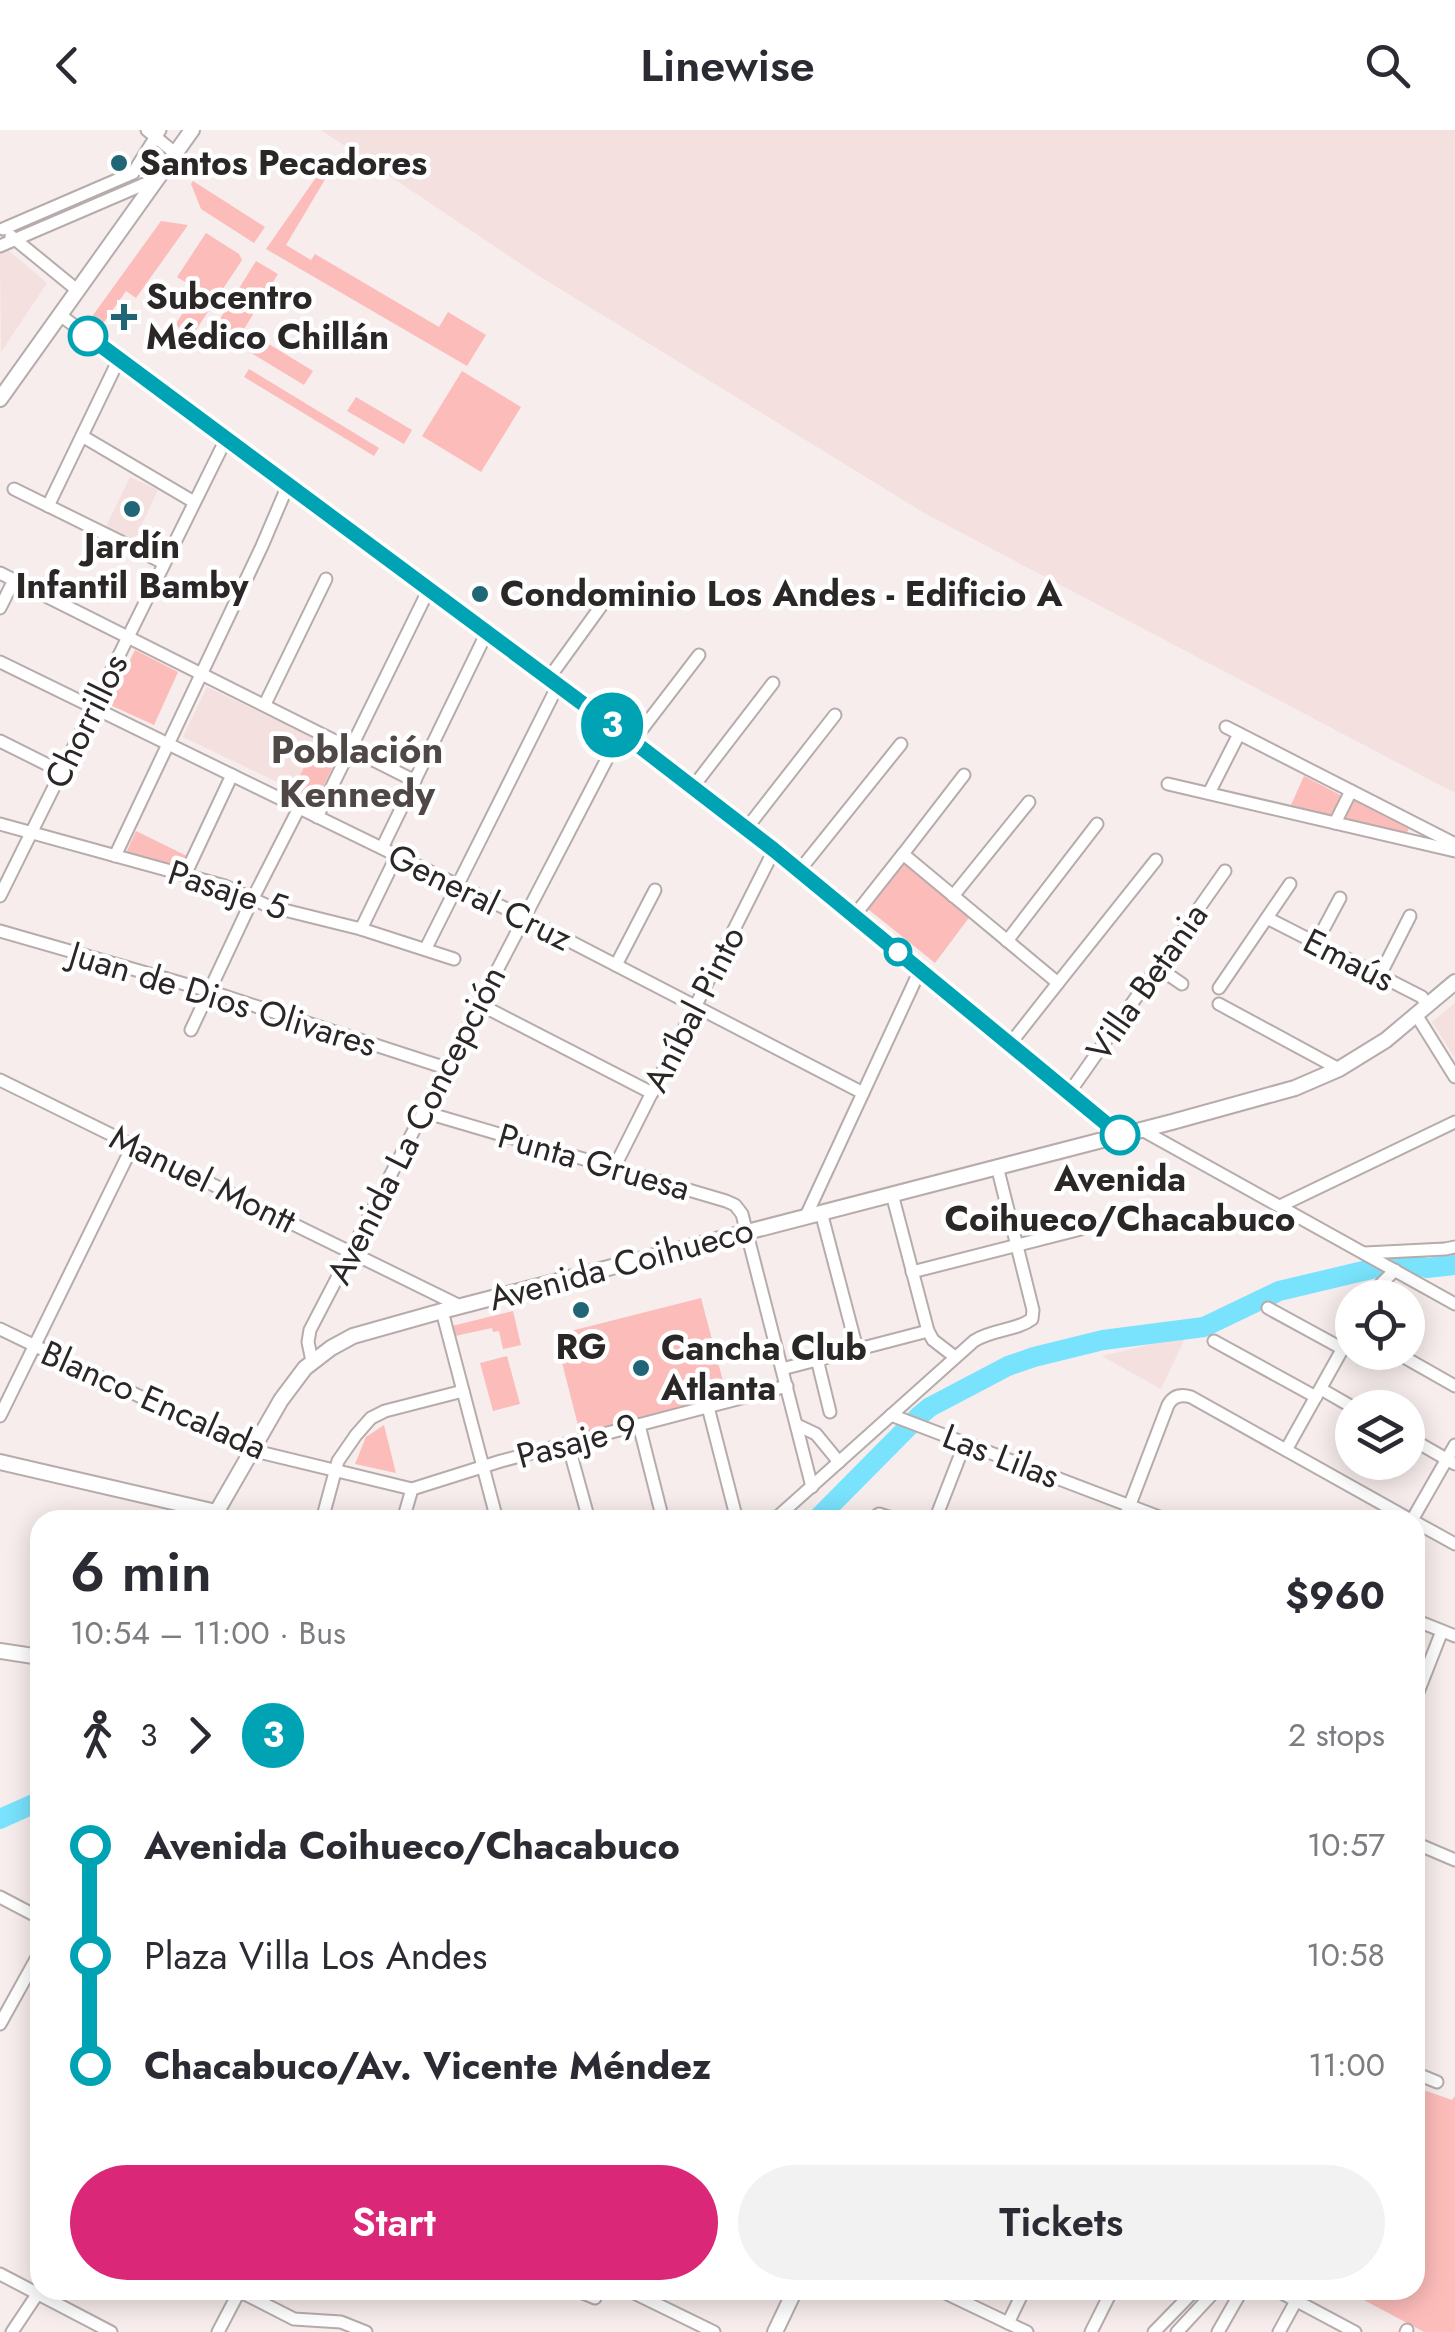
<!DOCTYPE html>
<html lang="en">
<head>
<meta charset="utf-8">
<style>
  body { margin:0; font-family:Jost,sans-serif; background:#f2f2f3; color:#2b2b33; height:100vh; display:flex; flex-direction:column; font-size:38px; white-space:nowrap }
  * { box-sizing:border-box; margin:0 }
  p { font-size:32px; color:#7c7c81 }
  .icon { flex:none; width:55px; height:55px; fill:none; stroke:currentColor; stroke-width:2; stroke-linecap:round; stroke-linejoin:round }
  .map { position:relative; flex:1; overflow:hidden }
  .details { position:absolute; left:30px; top:1380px; width:1395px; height:790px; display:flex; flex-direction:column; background:#fff; border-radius:30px; box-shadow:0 5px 25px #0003 }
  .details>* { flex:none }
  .badge { padding:0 20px; border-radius:32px; font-size:35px; line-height:65px }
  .controls { position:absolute; left:1335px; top:1150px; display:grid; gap:20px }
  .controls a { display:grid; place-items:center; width:90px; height:90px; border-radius:50%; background:#fff; box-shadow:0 5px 25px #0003; font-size:50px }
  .map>.badge { position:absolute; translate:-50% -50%; box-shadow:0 0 0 5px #fff }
  .legs { display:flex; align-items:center; gap:15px; height:110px; padding:0 40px; font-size:32px }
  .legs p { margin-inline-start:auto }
  .headline { display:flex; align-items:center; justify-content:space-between; height:170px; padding:0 40px }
  h1 { font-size:55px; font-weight:600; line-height:75px }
  .cta { display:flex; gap:20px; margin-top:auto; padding:20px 40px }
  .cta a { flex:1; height:115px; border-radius:60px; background:#db2777; color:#fff; font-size:40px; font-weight:600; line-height:115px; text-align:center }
  .cta a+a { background:#f2f2f3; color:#2b2b33 }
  ul { padding:0 40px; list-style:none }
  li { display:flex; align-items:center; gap:35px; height:110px; font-size:38px }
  li i { display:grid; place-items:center; width:15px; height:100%; margin:0 12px; background:currentColor }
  li i::after { content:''; width:25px; height:25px; margin:-12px; border:8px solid; border-radius:50%; background:#fff }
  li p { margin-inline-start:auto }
  li:first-child i { background:linear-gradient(#0000 50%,currentColor 0) }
  li:last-child i { background:linear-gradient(currentColor 50%,#0000 0) }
  header { display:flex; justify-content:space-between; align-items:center; height:130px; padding:0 40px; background:#fff; font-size:45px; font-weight:600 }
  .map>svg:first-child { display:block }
  .built { fill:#f3e0df }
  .green { fill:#fcbcba }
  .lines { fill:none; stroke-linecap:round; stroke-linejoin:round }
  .river { stroke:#79e2fc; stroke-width:20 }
  .minor-casing { stroke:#b5acab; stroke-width:15 }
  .major-casing { stroke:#b5acab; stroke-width:18 }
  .minor { stroke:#fff; stroke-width:11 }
  .major { stroke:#fff; stroke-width:14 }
  .line-1-casing { stroke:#fff; stroke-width:22 }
  .line-1 { stroke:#00a3b4; stroke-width:15 }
  .poi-dot { fill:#206676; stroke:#fff; stroke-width:4 }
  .stop-1-dot { fill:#fff; stroke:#00a3b4; stroke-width:5 }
  .labels { text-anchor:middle; stroke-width:9; stroke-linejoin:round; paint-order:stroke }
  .poi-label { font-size:35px; font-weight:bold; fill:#2b2727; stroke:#fff; text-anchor:start }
  .street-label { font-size:35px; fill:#2b2727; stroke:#fff }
  .stop-label { font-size:35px; font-weight:bold; fill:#2b2727; stroke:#fff }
  .neighbourhood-label { font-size:38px; font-weight:bold; fill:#504847; stroke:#fff }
</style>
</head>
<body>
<header><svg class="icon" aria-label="back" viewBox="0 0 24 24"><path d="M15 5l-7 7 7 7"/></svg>Linewise<svg class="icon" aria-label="search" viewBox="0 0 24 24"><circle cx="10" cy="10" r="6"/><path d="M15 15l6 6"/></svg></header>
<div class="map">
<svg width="1455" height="2202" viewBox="0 0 1455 2202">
  <rect width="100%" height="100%" fill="#f7edec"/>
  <g class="built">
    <polygon points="321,0 1455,0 1455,663 926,384 539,146"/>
    <polygon points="8,120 47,153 1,222 0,123"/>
    <polygon points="130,347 158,360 134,411 106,397"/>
    <polygon points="207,557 343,622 319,672 183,607"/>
    <polygon points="1455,873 1455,928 1432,892"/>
    <polygon points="1186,1206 1161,1259 1102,1226"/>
  </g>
  <g class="green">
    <polygon points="324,36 330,41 286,115 311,130 315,124 439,197 448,182 486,205 467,236 266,119"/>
    <polygon points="193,51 265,97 254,113 201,79 191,54"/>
    <polygon points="161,91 188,95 136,168 126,161 102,195 91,188"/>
    <polygon points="206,103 239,124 242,130 192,206 175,195 198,160 177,147"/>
    <polygon points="256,131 278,144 244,199 313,241 304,255 213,200"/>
    <polygon points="249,239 379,318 374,326 244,247"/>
    <polygon points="462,241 521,277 481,342 422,306"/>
    <polygon points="356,267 412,300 404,314 347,281"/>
    <polygon points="135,520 178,542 154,595 108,574"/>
    <polygon points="314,617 337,628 317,669 294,658"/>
    <polygon points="1304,646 1344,667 1334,686 1291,675"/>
    <polygon points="1353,670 1409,699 1406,704 1343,689"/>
    <polygon points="136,701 187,726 182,740 125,725"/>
    <polygon points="906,731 971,785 935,833 868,779"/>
    <polygon points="701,1168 728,1270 581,1307 555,1205"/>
    <polygon points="513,1181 521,1215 503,1219 499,1201 493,1202 492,1198 455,1206 452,1196"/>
    <polygon points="507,1226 520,1274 493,1281 480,1233"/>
    <polygon points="384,1295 396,1343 355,1334 366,1307"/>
    <polygon points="1415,1957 1452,1970 1455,1966 1455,2202 1424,2202 1345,2160 1415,2160"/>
  </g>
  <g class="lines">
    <g class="river">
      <polyline points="816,1390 919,1286 930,1277 1008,1236 1034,1227 1103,1210 1204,1197 1279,1161 1401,1132 1427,1138 1455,1135"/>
      <polyline points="0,1689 40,1671"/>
    </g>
    <defs>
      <g id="minor">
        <polyline points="147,0 175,23"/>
        <polyline points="3,99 133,43 160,0"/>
        <polyline points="11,106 77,160"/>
        <polyline points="0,116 156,49"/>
        <polyline points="60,185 621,602 774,720 1119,1005"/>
        <polyline points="82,306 194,372"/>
        <polyline points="14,359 164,433"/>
        <polyline points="48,376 119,229"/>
        <polyline points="0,443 415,651"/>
        <polyline points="0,478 14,450"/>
        <polyline points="0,532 523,787 863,963"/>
        <polyline points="549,548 604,472"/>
        <polyline points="265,574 326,449"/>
        <polyline points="1226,597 1455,714"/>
        <polyline points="0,611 62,642"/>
        <polyline points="633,611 699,525"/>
        <polyline points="1168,654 1455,721"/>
        <polyline points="693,657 773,553"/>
        <polyline points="1209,663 1239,604"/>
        <polyline points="317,687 429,459"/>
        <polyline points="1335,693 1351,661"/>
        <polyline points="0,694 225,756 268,776 361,799 454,829"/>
        <polyline points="746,699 835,585"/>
        <polyline points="382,718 487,502"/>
        <polyline points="903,724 964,645"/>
        <polyline points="115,726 262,416 288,355"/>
        <polyline points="799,741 901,614"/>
        <polyline points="185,745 232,645"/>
        <polyline points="0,766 226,309"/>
        <polyline points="953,766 1029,672"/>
        <polyline points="854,786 903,724 1058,853 1010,914"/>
        <polyline points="1267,788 1422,867 1427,876"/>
        <polyline points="361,799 397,725"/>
        <polyline points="0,801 209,861 446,938"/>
        <polyline points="1007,811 1097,694"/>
        <polyline points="1316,813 1340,768"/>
        <polyline points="426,818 558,555"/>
        <polyline points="616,835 655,760"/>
        <polyline points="1157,837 1182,854"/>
        <polyline points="1380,845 1410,786"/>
        <polyline points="1058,853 1156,730"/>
        <polyline points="1219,858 1290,754"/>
        <polyline points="479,874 652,963"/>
        <polyline points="1219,874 1339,939"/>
        <polyline points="1417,886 1455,947"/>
        <polyline points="191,900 252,770 299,678"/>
        <polyline points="0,950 460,1176"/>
        <polyline points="1069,963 1225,741"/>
        <polyline points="424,982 726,1071 735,1075 742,1084 812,1357"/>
        <polyline points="1142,1000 1455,1174"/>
        <polyline points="614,1038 774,720"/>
        <polyline points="892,1064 928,1201 933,1210 955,1227"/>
        <polyline points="1280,1076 1455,992"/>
        <polyline points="821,1082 857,1219"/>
        <polyline points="806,1086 920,840"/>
        <polyline points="1365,1123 1445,1119 1455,1117"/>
        <polyline points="912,1142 1081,1099"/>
        <polyline points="1372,1168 1378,1157 1395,1140"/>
        <polyline points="1268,1178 1343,1219"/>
        <polyline points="442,1181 497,1390"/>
        <polyline points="0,1199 251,1320 412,1359 501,1331 787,1256"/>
        <polyline points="1214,1211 1316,1267"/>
        <polyline points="1395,1222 1455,1256"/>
        <polyline points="817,1229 830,1282"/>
        <polyline points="312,1231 308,1212 310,1200 621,602"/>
        <polyline points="782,1239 928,1201"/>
        <polyline points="1321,1259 1354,1278"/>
        <polyline points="708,1277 737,1390"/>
        <polyline points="891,1285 1167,1390"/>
        <polyline points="0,1286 133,1015"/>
        <polyline points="639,1295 663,1390"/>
        <polyline points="797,1295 816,1304 839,1332"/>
        <polyline points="1408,1307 1455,1334"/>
        <polyline points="568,1314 589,1390"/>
        <polyline points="1286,1320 1352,1202"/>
        <polyline points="322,1390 338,1331 356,1305 371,1288 385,1281 463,1261"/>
        <polyline points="403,1390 412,1359"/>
        <path d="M774 1390 974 1211C992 1199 1016 1201 1032 1189L1033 1180 997 1036"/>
        <polyline points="870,1390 879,1384 898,1390"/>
        <polyline points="935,1390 965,1313"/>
        <path d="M1124 1390 1168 1275C1173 1266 1181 1264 1191 1267L1411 1390"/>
        <polyline points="1412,1390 1455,1315"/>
        <polyline points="1415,1392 1455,1414"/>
        <polyline points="1415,1490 1455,1506"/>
        <polyline points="1415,1570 1442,1501"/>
        <polyline points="1415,1713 1455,1730"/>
        <polyline points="0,1767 40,1788"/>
        <polyline points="0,1894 40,1822"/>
        <polyline points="1415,1943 1437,1952"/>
        <polyline points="0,2144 111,2202"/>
        <polyline points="576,2160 595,2168"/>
        <polyline points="628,2160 714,2202"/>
        <polyline points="939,2160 1027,2202"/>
        <polyline points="1276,2160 1355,2202"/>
        <polyline points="239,2161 294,2189 341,2192 366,2202"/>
        <polyline points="1008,2193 1024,2160"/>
        <polyline points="12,2202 40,2160"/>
        <polyline points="218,2202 240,2160"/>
        <polyline points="1091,2202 1112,2160"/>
        <polyline points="1154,2202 1195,2160"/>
        <polyline points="1177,2202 1216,2160"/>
        <polyline points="1218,2202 1242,2160"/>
        <polyline points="1279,2202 1296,2171"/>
        <polyline points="1406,2202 1407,2200"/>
      </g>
      <g id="major">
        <polyline points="0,269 192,0"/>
        <polyline points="0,1332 216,1382"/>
        <polyline points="212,1390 281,1270 305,1238 331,1218 353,1206 442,1181 1172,992 1295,958 1339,939 1386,910 1455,852"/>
        <polyline points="0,1521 40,1527"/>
        <polyline points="775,2202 795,2160"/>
      </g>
    </defs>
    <use href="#minor" class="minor-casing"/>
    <use href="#major" class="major-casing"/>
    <use href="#minor" class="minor"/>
    <use href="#major" class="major"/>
  </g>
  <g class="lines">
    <defs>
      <polyline id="line-1" points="88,206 621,602 774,720 1120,1005"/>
    </defs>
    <use href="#line-1" class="line-1-casing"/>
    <use href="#line-1" class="line-1"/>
  </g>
  <g class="poi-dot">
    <circle cx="119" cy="33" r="10"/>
    <path d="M119 172h10v10h10v10h-10v10h-10v-10h-10v-10h10z"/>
    <circle cx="132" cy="379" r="10"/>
    <circle cx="480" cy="464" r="10"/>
    <circle cx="581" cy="1180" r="10"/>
    <circle cx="641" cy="1238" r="10"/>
  </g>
  <g class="stop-1-dot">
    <circle cx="88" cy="206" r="18"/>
    <circle cx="898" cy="822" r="12"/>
    <circle cx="1120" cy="1005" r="18"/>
  </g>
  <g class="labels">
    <g class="poi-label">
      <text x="139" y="45">Santos Pecadores</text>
      <text x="146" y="179">Subcentro<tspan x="146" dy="40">Médico Chillán</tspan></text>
      <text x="132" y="428" text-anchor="middle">Jardín<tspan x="132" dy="40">Infantil Bamby</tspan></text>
      <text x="500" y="476">Condominio Los Andes - Edificio A</text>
      <text x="581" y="1229" text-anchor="middle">RG</text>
      <text x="661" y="1230">Cancha Club<tspan x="661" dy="40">Atlanta</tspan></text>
    </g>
    <g class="street-label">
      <text transform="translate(86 591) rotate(-64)" y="12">Chorrillos</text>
      <text transform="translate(228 760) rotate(18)" y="12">Pasaje 5</text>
      <text transform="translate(480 767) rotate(26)" y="12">General Cruz</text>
      <text transform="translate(1349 830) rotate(27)" y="12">Emaús</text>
      <text transform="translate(1147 852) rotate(-55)" y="12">Villa Betania</text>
      <text transform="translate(223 869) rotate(17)" y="12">Juan de Dios Olivares</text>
      <text transform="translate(694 879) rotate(-63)" y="12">Aníbal Pinto</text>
      <text transform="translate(416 995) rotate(-63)" y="12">Avenida La Concepción</text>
      <text transform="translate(594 1032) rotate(16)" y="12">Punta Gruesa</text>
      <text transform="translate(203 1049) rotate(26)" y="12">Manuel Montt</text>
      <text transform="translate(621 1134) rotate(-15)" y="12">Avenida Coihueco</text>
      <text transform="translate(154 1270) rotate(24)" y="12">Blanco Encalada</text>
      <text transform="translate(577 1311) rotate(-15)" y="12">Pasaje 9</text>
      <text transform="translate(1001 1326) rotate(21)" y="12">Las Lilas</text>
    </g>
    <g class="stop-label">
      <text x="1120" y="1061">Avenida<tspan x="1120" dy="40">Coihueco/Chacabuco</tspan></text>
    </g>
    <g class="neighbourhood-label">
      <text x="357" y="633">Población<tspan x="357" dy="44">Kennedy</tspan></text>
    </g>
  </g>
</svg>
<div class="controls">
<a><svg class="icon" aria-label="locate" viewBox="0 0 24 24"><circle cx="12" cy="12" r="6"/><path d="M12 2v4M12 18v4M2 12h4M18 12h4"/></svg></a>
<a><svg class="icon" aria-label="layers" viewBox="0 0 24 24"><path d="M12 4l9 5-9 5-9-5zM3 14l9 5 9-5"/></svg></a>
</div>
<b class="badge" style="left:612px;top:595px;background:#00a3b4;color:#fff">3</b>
<section class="details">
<div class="headline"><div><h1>6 min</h1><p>10:54 – 11:00 · Bus</p></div><b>$960</b></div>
<div class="legs"><svg class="icon" aria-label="walk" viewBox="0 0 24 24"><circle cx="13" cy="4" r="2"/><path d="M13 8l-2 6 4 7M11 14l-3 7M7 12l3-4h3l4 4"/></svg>3<svg class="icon" aria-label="forward" viewBox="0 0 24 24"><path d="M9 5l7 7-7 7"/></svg><b class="badge" style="background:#00a3b4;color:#fff">3</b><p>2 stops</p></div>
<ul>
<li><i style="color:#00a3b4"></i><b>Avenida Coihueco/Chacabuco</b><p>10:57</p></li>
<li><i style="color:#00a3b4"></i><span>Plaza Villa Los Andes</span><p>10:58</p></li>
<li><i style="color:#00a3b4"></i><b>Chacabuco/Av. Vicente Méndez</b><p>11:00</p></li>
</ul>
<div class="cta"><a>Start</a><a>Tickets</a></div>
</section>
</div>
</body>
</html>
